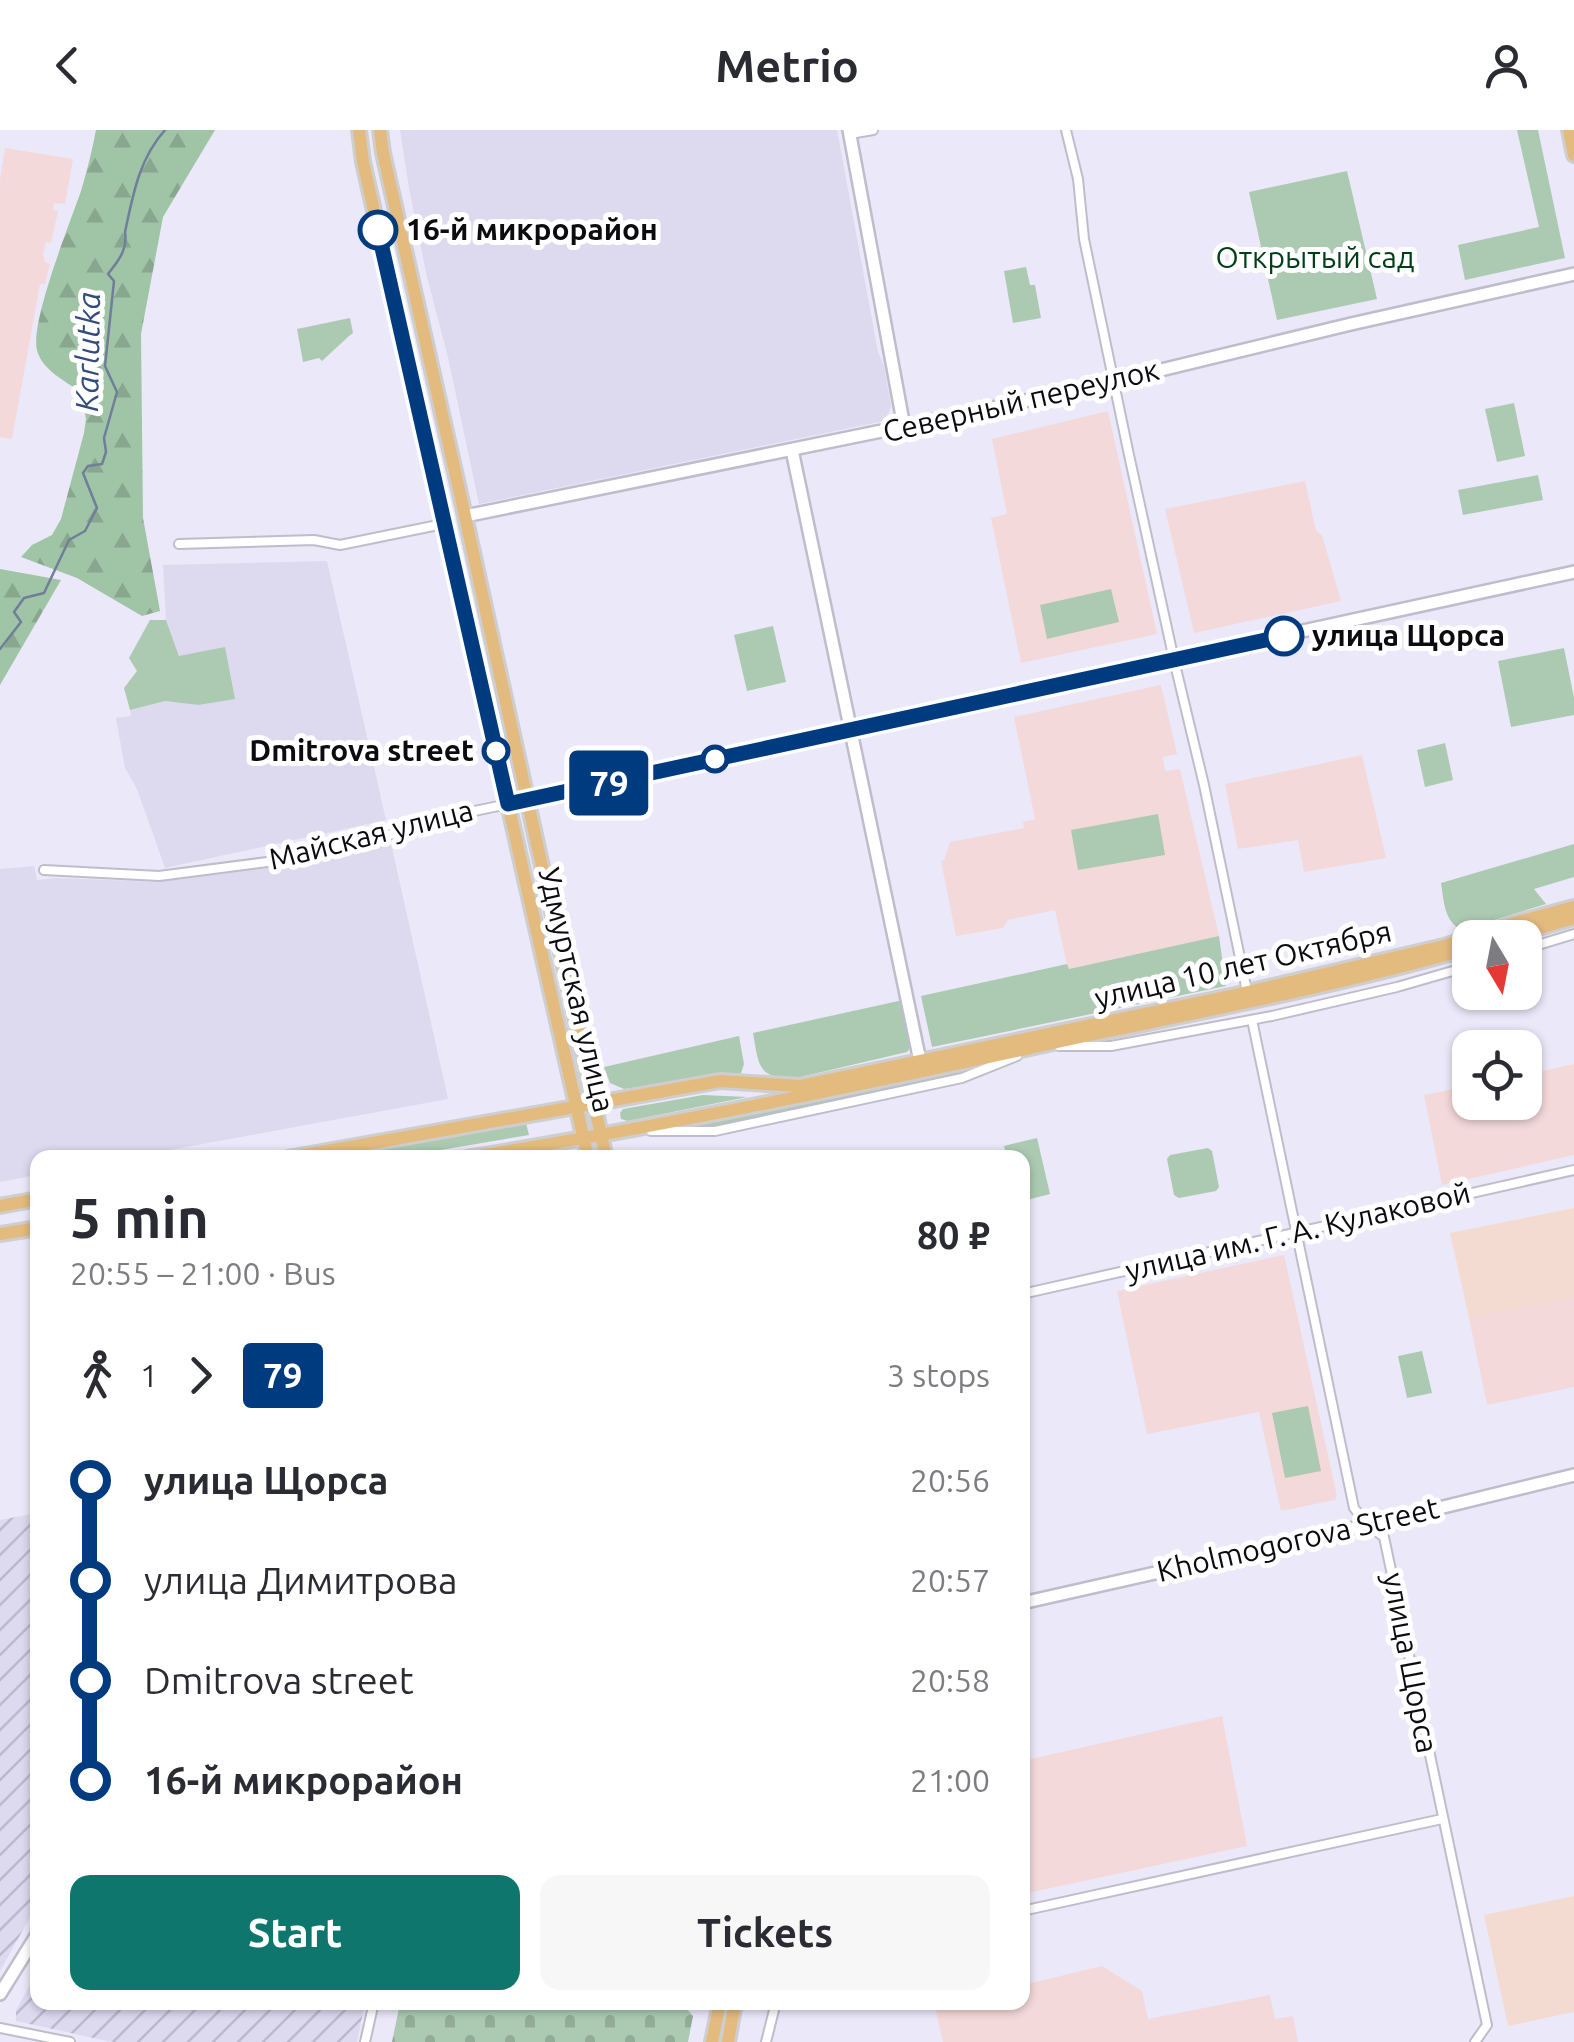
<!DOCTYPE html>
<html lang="en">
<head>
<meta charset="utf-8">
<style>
  body { margin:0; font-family:Ubuntu,sans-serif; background:#f7f7f7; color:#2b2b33; height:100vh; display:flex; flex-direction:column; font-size:38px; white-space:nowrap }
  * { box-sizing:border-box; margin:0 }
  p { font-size:32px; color:#7c7c81 }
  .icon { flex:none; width:55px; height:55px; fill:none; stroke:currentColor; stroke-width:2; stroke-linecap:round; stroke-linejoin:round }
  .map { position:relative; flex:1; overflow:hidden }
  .details { position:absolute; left:30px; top:1020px; width:1000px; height:860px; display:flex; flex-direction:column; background:#fff; border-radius:20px; box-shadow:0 2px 8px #0004 }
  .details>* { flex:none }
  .badge { padding:0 20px; border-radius:8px; font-size:35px; line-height:65px }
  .needle { width:65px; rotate:170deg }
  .buttons { position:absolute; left:1452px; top:790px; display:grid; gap:20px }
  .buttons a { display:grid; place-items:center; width:90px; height:90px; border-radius:20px; background:#fff; box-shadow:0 2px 8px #0004; font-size:50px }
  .map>.badge { position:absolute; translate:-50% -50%; box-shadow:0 0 0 5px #fff }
  .legs { display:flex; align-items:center; gap:15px; height:110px; padding:0 40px; font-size:32px }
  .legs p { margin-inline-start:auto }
  .overview { display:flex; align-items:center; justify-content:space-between; height:170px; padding:0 40px }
  h1 { font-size:55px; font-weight:600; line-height:75px }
  .button { display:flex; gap:20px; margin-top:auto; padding:20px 40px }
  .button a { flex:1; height:115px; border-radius:20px; background:#0f766e; color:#fff; font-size:40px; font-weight:600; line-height:115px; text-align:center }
  .button a+a { background:#f7f7f7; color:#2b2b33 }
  ul { padding:0 40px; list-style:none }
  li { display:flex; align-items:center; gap:35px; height:100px; font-size:38px }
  li i { display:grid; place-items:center; width:15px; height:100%; margin:0 12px; background:currentColor }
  li i::after { content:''; width:25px; height:25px; margin:-12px; border:8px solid; border-radius:50%; background:#fff }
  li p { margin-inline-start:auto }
  li:first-child i { background:linear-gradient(#0000 50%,currentColor 0) }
  li:last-child i { background:linear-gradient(currentColor 50%,#0000 0) }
  header { display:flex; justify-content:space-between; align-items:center; height:130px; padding:0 40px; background:#fff; font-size:45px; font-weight:600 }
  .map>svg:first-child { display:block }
  .built { fill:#ddd9ef }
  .industrial { fill:url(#industrial-furrows) }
  .education { fill:#f4d9da }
  .medical { fill:#f4dbd2 }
  .green { fill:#accab2 }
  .forest { fill:url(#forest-firs) }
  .cemetery { fill:url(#cemetery-stones) }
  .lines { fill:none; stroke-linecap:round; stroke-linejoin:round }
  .stream { stroke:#717e9a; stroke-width:2.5 }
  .street-casing { stroke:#bfbccb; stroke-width:12 }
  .secondary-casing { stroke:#bfbccb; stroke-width:16 }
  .primary-casing { stroke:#cececf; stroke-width:18 }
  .street { stroke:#fff; stroke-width:8 }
  .secondary { stroke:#fff; stroke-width:11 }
  .primary { stroke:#e4bb7f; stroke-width:12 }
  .line-1-casing { stroke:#fff; stroke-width:22 }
  .line-1 { stroke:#003b80; stroke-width:15 }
  .stop-1-dot { fill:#fff; stroke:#003b80; stroke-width:5 }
  .labels { text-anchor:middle; stroke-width:10; stroke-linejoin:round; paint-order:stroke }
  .stop-label { font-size:30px; font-weight:bold; fill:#0c0b10; stroke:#fff; text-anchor:start }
  .park-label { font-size:30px; fill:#003e19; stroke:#fff }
  .street-label { font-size:30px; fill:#0c0b10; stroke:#fff }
  .water-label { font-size:32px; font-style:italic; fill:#334c7d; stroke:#fff }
</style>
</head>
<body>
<header><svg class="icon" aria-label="back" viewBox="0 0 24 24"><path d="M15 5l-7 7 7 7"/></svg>Metrio<svg class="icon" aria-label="person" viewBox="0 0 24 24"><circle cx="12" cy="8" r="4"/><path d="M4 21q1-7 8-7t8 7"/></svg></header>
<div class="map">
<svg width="1574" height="1912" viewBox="0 0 1574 1912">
  <defs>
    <pattern id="industrial-furrows" width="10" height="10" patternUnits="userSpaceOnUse" patternTransform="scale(2.5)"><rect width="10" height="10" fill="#ddd9ef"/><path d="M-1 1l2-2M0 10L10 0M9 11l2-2" fill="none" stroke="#bcb9cc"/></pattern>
    <pattern id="forest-firs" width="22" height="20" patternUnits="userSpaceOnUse" patternTransform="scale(2.5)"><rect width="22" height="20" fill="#9fc4a6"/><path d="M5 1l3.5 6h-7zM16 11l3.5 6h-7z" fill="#88a78e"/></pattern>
    <pattern id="cemetery-stones" width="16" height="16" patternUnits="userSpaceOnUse" patternTransform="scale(2.5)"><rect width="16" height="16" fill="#accab2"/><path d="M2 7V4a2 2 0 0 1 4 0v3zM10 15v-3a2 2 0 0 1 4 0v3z" fill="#93ac98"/></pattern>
  </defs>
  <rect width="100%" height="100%" fill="#ebe8f9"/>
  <g class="built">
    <polygon points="400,0 837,0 878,222 884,236 891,276 888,284 884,291 479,374 448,227 427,147 409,58"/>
    <polygon points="327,431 386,690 165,738 137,659 125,638 116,588 131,586 130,580 165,571 198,575 166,490 163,435"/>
    <polygon points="390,709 448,969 131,1027 38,1028 37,1045 0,1052 0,739 34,736 37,750 55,748 157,752 290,732"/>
  </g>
  <g class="industrial">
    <polygon points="37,1383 37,1775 0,1841 0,1390"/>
    <polygon points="37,1842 38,1872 365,1873 357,1912 112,1912 16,1891 16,1880"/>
  </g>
  <g class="education">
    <polygon points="5,18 73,29 65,74 54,73 53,80 58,81 51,113 46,112 43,123 45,132 50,134 45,154 40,154 12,309 0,307 0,50"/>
    <polygon points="1108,281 1157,504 1021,533 991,388 1007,384 992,309"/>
    <polygon points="1305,351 1316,401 1322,405 1341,471 1194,503 1165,379"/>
    <polygon points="1161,555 1177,624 1163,627 1165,641 1180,639 1219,806 1068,839 1055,780 1008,790 1003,798 956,806 941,731 944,730 950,712 1024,698 1023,692 1035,689 1014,587"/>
    <polygon points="1362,625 1386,728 1304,742 1298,710 1238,719 1225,654"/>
    <polygon points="1574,934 1574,1025 1442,1055 1424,965 1470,956 1470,972 1525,972 1525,945"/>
    <polygon points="1284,1125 1337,1366 1335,1370 1281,1381 1259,1282 1147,1304 1117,1161"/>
    <polygon points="1574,1167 1574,1257 1487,1275 1469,1188"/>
    <polygon points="1222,1586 1247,1716 1023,1764 1022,1631"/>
    <polygon points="1102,1836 1142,1861 1148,1889 1270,1865 1275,1889 1293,1886 1298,1912 943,1912 935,1877 952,1872 1022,1872 1023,1855"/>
  </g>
  <g class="medical">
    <polygon points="1574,1078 1574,1167 1469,1188 1450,1103"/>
    <polygon points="1574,1766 1574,1882 1508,1896 1484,1785"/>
  </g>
  <g class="green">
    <polygon points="1517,0 1538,0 1565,128 1465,150 1458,115 1539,97"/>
    <polygon points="1347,41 1377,169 1277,190 1249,62"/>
    <polygon points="1026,137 1030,155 1035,155 1041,188 1013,193 1004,141"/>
    <polygon points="350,188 353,203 349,206 322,231 319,228 303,232 297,199"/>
    <polygon points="1514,273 1525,326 1497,332 1485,279"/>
    <polygon points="1538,345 1543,370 1463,385 1458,360"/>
    <polygon points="1111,459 1119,492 1047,509 1040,475"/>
    <polygon points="150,490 166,490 179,526 225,517 235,569 198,575 165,571 130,580 124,558 137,541 129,528"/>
    <polygon points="773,496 786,552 747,561 734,505"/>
    <polygon points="1564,518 1574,568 1574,585 1511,597 1498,531"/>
    <polygon points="1445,613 1453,650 1425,657 1417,620"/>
    <polygon points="1158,684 1165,725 1078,740 1071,700"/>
    <path d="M1574 714V747L1534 759 1546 774 1462 800C1444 792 1444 771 1441 753Z"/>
    <polygon points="1219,806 1226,856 932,917 921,866 1067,834 1069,839"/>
    <path d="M903 870 912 915 907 922 796 948C758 949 759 937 753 903Z"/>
    <polygon points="739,906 744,934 741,943 624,959 610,953 604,937"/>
    <polygon points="1001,929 957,945 709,999 681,996"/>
    <polygon points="703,965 747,967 628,991 621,989 620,983 623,979"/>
    <polygon points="526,993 529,1005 399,1027 325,1028"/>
    <polygon points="1037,1008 1050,1064 1023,1071 1022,1028 1007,1027 1004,1016"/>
    <polygon points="1208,1018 1212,1021 1219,1057 1216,1061 1179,1068 1174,1065 1167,1029 1170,1025"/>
    <polygon points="1422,1221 1432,1263 1407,1268 1398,1226"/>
    <polygon points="1308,1276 1321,1341 1285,1348 1272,1283"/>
  </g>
  <g class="forest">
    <path d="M96 0H215L163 87 141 204 143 388 160 481 142 486 77 448 21 427 32 415 52 405 61 389 84 303 86 289 81 263C66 250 43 242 37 220 30 192 70 93 81 61 87 41 92 21 96 0Z"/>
    <polygon points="0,439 61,450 0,555"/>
  </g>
  <polygon class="cemetery" points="664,1873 686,1878 693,1886 688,1912 392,1912 400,1873"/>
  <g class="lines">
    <path class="stream" d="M0 519 21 492 14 482 24 468 44 463 69 410 85 401 97 378 83 343 88 336 102 334 106 322 104 308 117 262 105 236 114 151 108 144C118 131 128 120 125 102 133 65 139 29 165 0"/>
    <defs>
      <g id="street">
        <polyline points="1066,0 1078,49 1084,109 1129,325 1174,530 1204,655 1248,866"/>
        <polyline points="850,4 873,0"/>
        <polyline points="179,414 314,410 340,415 443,394"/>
        <polyline points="44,740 159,746 290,729 393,704 460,684 508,674"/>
        <polyline points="1525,819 1574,804"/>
        <path d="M1252 890 1354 1378 1368 1395 1384 1407C1418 1570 1452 1733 1487 1895L1475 1912"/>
        <polyline points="1059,916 1111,916 1272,886 1397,857 1470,836"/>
        <polyline points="651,1001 715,1001 962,948 1017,926"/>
        <polyline points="1022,1164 1574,1040"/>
        <polyline points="1022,1781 1442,1689"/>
        <polyline points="0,1898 70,1912"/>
        <polyline points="365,1912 374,1872"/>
        <polyline points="766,1912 776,1872"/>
      </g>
      <g id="secondary">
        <polyline points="849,0 904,297"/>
        <polyline points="792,320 920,931"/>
        <polyline points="465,386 960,285 1103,254 1351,194 1574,144"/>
        <polyline points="508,674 1574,442"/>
        <polyline points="1022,1473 1390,1390 1574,1345"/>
        <polyline points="0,1864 38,1803"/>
      </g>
      <g id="primary">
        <polyline points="359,0 363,32 588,1028"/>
        <polyline points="380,0 383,23 465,386 606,1028"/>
        <polyline points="1569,0 1574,25"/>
        <polyline points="1505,808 1574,788"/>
        <polyline points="288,1028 720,951 800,956 1235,865 1444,816 1522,791 1574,777"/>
        <path d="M467 1028C675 994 880 951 1085 906 1214 879 1344 854 1470 818"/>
        <polyline points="0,1076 38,1069"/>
        <polyline points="0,1104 38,1098"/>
        <polyline points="712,1912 720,1872"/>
        <polyline points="728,1912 735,1872"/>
      </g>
    </defs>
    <use href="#street" class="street-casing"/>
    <use href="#secondary" class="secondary-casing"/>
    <use href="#primary" class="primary-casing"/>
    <use href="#street" class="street"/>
    <use href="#secondary" class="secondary"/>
    <use href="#primary" class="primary"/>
  </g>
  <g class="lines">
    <defs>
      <polyline id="line-1" points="378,100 508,674 1284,506"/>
    </defs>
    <use href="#line-1" class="line-1-casing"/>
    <use href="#line-1" class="line-1"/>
  </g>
  <g class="stop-1-dot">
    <circle cx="378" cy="100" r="18"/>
    <circle cx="1284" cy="506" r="18"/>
    <circle cx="496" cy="621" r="12"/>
    <circle cx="715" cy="629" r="12"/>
  </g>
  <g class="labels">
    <g class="stop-label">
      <text x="406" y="110">16-й микрорайон</text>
      <text x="1312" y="516">улица Щорса</text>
      <text x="474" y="631" text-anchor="end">Dmitrova street</text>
    </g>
    <g class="park-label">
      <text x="1315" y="138">Открытый сад</text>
    </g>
    <g class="street-label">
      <text transform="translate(1021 271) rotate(-13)" y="10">Северный переулок</text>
      <text transform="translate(371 705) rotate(-14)" y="10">Майская улица</text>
      <text transform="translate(1243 835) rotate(-13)" y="10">улица 10 лет Октября</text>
      <text transform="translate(576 860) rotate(77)" y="10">Удмуртская улица</text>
      <text transform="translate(1298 1102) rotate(-13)" y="10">улица им. Г. А. Кулаковой</text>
      <text transform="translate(1298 1410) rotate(-13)" y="10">Kholmogorova Street</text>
      <text transform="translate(1410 1533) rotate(79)" y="10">улица Щорса</text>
    </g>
    <g class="water-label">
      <text transform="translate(88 222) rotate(-89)" y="11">Karlutka</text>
    </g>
  </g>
</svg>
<div class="buttons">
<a><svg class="needle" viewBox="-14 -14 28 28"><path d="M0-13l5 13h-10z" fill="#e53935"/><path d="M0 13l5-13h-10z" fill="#7c7c81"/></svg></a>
<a><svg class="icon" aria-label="locate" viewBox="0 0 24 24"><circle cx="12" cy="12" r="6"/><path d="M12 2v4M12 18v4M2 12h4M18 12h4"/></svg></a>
</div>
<b class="badge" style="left:609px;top:653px;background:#003b80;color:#fff">79</b>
<section class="details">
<div class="overview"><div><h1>5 min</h1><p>20:55 – 21:00 · Bus</p></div><b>80 ₽</b></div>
<div class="legs"><svg class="icon" aria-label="walk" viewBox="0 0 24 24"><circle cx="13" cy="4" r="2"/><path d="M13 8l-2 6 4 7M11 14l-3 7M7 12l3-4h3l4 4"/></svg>1<svg class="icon" aria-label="forward" viewBox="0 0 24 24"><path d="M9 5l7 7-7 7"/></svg><b class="badge" style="background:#003b80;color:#fff">79</b><p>3 stops</p></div>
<ul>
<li><i style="color:#003b80"></i><b>улица Щорса</b><p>20:56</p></li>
<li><i style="color:#003b80"></i><span>улица Димитрова</span><p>20:57</p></li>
<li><i style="color:#003b80"></i><span>Dmitrova street</span><p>20:58</p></li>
<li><i style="color:#003b80"></i><b>16-й микрорайон</b><p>21:00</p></li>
</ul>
<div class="button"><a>Start</a><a>Tickets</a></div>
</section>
</div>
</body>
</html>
